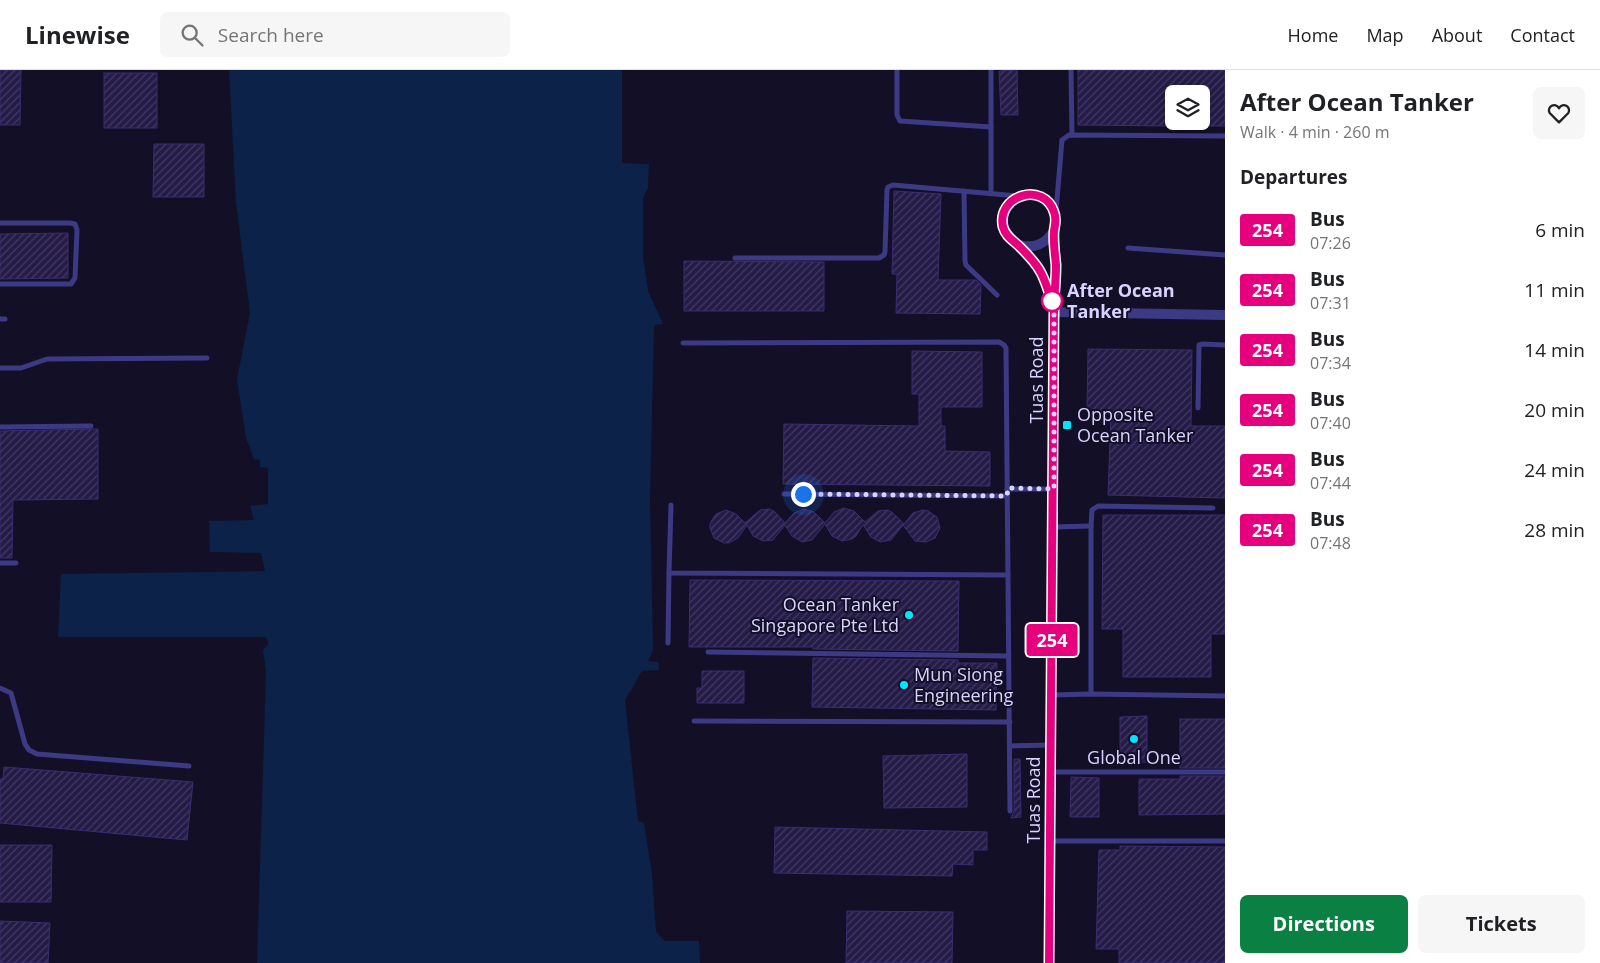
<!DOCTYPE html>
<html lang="en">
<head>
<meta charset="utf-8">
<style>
  body { margin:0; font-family:"Open Sans",sans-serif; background:#f6f6f6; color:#202124; height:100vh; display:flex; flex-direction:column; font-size:19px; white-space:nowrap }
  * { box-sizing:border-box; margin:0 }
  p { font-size:16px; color:#757577 }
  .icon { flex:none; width:28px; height:28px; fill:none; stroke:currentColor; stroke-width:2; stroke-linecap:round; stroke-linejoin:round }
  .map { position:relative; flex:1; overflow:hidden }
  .drawer { display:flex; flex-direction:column; background:#fff; width:375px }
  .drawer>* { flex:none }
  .badge { padding:0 10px; border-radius:4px; font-size:18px; line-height:32px }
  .controls { position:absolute; left:1165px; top:15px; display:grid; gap:10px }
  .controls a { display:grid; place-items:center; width:45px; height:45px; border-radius:8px; background:#fff; box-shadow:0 2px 8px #0003; font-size:25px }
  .you { position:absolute; width:25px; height:25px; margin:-12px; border:4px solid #fff; border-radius:50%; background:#1a73e8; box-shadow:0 0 0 8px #1a73e833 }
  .map>.badge { position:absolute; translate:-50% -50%; box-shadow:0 0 0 2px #fff }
  h2 { padding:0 15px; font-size:19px; line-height:45px }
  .round { display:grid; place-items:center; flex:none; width:52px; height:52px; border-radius:8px; background:#f6f6f6 }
  .head { display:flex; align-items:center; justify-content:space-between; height:85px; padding:0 15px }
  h1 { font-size:24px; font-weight:700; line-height:38px }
  .button { display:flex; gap:10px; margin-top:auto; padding:10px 15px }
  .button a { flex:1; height:58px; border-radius:8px; background:#0b8043; color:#fff; font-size:20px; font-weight:700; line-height:58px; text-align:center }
  .button a+a { background:#f6f6f6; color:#202124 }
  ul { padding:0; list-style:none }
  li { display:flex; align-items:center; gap:15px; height:60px; padding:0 15px }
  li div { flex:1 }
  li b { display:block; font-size:19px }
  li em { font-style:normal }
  li .badge { min-width:55px; font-weight:700; text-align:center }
  header { display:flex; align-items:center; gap:30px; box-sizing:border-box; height:70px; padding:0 25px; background:#fff; border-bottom:1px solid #e0e0e0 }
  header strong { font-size:24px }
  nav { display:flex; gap:28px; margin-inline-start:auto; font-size:18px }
  .search { width:350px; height:45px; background:#f6f6f6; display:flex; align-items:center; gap:12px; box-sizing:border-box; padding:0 18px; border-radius:8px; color:#757577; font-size:19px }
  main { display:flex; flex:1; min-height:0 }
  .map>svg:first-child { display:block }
  .water { fill:#0c2248 }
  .building { fill:url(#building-hatch); stroke:#3b2d73 }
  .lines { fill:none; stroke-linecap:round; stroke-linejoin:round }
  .service { stroke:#3d3a85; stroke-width:5 }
  .minor { stroke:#3d3a85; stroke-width:10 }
  .line-casing { stroke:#fff; stroke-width:11 }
  .line { stroke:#e6007e; stroke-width:8 }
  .walk { stroke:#d9d4ff; stroke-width:5; stroke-dasharray:0 9 }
  .stop-dot { fill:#fff; stroke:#e6007e; stroke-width:2.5 }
  .poi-dot { fill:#00e5ff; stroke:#130f26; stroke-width:2 }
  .labels { text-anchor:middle; stroke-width:4; stroke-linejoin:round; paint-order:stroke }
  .stop-label { font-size:18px; font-weight:bold; fill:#d9d4ff; stroke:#130f26; text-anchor:start }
  .street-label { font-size:18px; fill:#d9d4ff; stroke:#130f26 }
  .poi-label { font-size:18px; fill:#d9d4ff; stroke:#130f26; text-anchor:start }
</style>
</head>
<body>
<header>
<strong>Linewise</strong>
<div class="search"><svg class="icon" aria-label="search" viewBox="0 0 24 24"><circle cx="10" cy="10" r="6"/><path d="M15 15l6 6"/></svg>Search here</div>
<nav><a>Home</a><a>Map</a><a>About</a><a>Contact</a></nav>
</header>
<main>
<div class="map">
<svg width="1225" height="893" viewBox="0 0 1225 893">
  <defs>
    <pattern id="building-hatch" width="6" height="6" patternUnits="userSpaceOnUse" patternTransform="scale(1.25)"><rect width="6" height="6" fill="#241b47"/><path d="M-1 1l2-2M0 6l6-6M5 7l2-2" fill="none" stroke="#433b63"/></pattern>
  </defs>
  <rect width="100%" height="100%" fill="#130f26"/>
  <polygon class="water" points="229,0 622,0 622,93 649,94 648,118 643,128 643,185 648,221 663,254 654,255 650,429 653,580 648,591 658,592 659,600 642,601 625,630 638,751 644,753 652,804 656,862 665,871 699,871 700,893 257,893 266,602 263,580 268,575 267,569 264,567 58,567 61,504 265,501 261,483 210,482 209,451 254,450 250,436 268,434 268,398 260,397 260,390 254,389 246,368 237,309 250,243 236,133"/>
  <g class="building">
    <polygon points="0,0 21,0 20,55 0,55"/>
    <polygon points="1017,0 1018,45 1001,45 999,1"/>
    <polygon points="1078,0 1225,0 1225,56 1201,56 1201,24 1174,24 1174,56 1078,55"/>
    <rect x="104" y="3" width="53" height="55"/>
    <polygon points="154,74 204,74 204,127 153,127"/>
    <polygon points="894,121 941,124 938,210 976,210 981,215 980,244 896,243 897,204 892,204"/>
    <polygon points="68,163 68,208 0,209 0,164"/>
    <polygon points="684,191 824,192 824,241 684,241"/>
    <polygon points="1088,279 1192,280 1191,356 1225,356 1225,428 1108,425 1111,342 1087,342"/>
    <polygon points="912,281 982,282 982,337 941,337 941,356 945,356 945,381 990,382 990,416 783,414 784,354 919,356 919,324 912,324"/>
    <polygon points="94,359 98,359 98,429 13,430 12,488 0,488 0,361"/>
    <polygon points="844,438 854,441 865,452 878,441 888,440 893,443 904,454 913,443 923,440 928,441 937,447 940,458 935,468 926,472 915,471 903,455 891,470 880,472 871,467 863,455 856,466 852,469 842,471 832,466 825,454 812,470 802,472 792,466 785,455 773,470 763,471 753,466 747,455 738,468 729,473 724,473 714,468 710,458 710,453 716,444 726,440 736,444 745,453 760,440 770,439 775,442 785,453 794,443 804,439 814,442 825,453 834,442"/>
    <polygon points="1103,445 1225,445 1225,564 1211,564 1211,607 1123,607 1123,559 1102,559"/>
    <polygon points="690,510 959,511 958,581 813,579 813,577 689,577"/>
    <polygon points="813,588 958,590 958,593 997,593 996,640 812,637"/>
    <polygon points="702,601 744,601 744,633 697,633 697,618 702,618"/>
    <polygon points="1147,646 1147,692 1120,692 1120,647"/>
    <rect x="1180" y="649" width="45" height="49"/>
    <polygon points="967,684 967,737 884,738 883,686"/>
    <polygon points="1014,689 1020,689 1021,747 1011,748 1014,741"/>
    <polygon points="4,697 193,712 187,770 0,753 0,709 3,709"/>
    <polygon points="1180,706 1225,706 1225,744 1139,745 1139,709 1180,709"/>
    <polygon points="1071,707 1099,708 1099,747 1070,747"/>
    <polygon points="775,757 987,762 987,780 973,780 973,795 953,794 952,806 774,803"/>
    <polygon points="0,775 52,775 51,832 0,832"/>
    <polygon points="1120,776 1225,777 1225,893 1119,893 1119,879 1096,879 1099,780 1120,780"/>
    <polygon points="847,841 953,842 952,893 846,893"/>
    <polygon points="0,851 50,853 48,893 0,893"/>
  </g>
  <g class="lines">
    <g class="service">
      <polyline points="897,0 897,45 900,51 991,57"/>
      <polyline points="1071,0 1072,65"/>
      <polyline points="964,121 965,191 966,195 997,225"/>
      <polyline points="991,123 991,0"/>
      <polyline points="1056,141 1062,70 1069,65 1225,66"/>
      <polyline points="0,153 70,153 75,154 77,160 75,208 71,214 0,214"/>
      <polyline points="1128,178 1225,185"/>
      <polyline points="735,188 879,188 884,185 885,182 887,120 888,117 893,115 1018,126"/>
      <polyline points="0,249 5,249"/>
      <polyline points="683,273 999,272 1004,275 1006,278 1010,741"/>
      <polyline points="0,298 21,298 47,289 207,288"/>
      <polyline points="1198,338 1199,275 1203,274 1225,275"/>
      <polyline points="0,357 91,356"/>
      <polyline points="1007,419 1054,419"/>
      <polyline points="784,424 1007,426"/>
      <polyline points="671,435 669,503 1008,505"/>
      <polyline points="1053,457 1091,456"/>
      <polyline points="0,493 16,493"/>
      <polyline points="668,573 669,503"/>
      <polyline points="708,582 1009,586"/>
      <polyline points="0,618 11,623 25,674 29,680 37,684 189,696"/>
      <polyline points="1091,624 1091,456 1092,440 1098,436 1213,438"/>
      <polyline points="1051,625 1091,624 1225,626"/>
      <polyline points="694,651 1010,652"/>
      <polyline points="1010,676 1051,675"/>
      <polyline points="1051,702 1225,702"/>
      <polyline points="1050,771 1225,771"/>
    </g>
    <g class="minor">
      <path d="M1019 175C1035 179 1045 174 1054 161"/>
      <polyline points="1054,242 1225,245"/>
      <path d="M1049 893 1054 236C1055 224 1056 211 1056 198 1056 187 1054 175 1054 164 1054 156 1057 149 1054 141 1042 111 995 126 1004 157 1006 167 1014 170 1020 177 1027 184 1035 192 1040 201 1046 211 1049 225 1054 236"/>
    </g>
  </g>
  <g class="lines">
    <defs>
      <path id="line" d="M1049 893 1054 236C1049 225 1046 211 1040 201 1035 192 1027 184 1020 177 1013 170 1006 167 1003 157 996 125 1044 111 1054 142 1057 149 1055 154 1054 161 1053 172 1055 184 1056 195 1056 207 1055 219 1054 230"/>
    </defs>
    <use href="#line" class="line-casing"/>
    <use href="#line" class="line"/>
    <polyline class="walk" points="803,424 1007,426 1008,418 1054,419 1054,236 1052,231"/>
  </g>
  <circle class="stop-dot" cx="1052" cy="231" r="10"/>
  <g class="poi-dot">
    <rect x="1062" y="350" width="10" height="10" rx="2.5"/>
    <circle cx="909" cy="545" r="5"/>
    <circle cx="904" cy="615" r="5"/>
    <circle cx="1134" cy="669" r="5"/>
  </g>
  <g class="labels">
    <g class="stop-label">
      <text x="1067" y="227">After Ocean<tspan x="1067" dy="21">Tanker</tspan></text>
    </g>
    <g class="street-label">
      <text transform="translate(1037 310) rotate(-90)" y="6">Tuas Road</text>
      <text transform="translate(1034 730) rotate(-90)" y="6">Tuas Road</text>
    </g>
    <g class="poi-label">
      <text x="1077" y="351">Opposite<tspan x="1077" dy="21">Ocean Tanker</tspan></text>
      <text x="899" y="541" text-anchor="end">Ocean Tanker<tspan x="899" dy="21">Singapore Pte Ltd</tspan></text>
      <text x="914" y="611">Mun Siong<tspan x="914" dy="21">Engineering</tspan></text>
      <text x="1134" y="694" text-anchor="middle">Global One</text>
    </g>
  </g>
</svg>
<div class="controls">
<a><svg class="icon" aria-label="layers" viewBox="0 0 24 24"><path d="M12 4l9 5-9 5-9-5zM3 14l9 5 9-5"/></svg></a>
</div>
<div class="you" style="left:803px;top:424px"></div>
<b class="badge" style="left:1052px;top:570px;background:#e6007e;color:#fff">254</b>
</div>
<section class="drawer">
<div class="head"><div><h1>After Ocean Tanker</h1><p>Walk · 4 min · 260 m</p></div><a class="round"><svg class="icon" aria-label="heart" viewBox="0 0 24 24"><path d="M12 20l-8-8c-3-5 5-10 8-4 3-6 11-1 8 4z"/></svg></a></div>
<h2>Departures</h2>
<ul>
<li><span class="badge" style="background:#e6007e;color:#fff">254</span><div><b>Bus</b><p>07:26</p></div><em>6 min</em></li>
<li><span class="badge" style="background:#e6007e;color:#fff">254</span><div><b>Bus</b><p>07:31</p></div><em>11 min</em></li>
<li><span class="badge" style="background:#e6007e;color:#fff">254</span><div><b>Bus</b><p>07:34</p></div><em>14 min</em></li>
<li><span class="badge" style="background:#e6007e;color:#fff">254</span><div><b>Bus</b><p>07:40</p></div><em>20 min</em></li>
<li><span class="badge" style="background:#e6007e;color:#fff">254</span><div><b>Bus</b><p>07:44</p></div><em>24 min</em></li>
<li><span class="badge" style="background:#e6007e;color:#fff">254</span><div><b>Bus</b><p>07:48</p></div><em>28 min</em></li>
</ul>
<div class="button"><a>Directions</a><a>Tickets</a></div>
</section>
</main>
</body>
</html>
